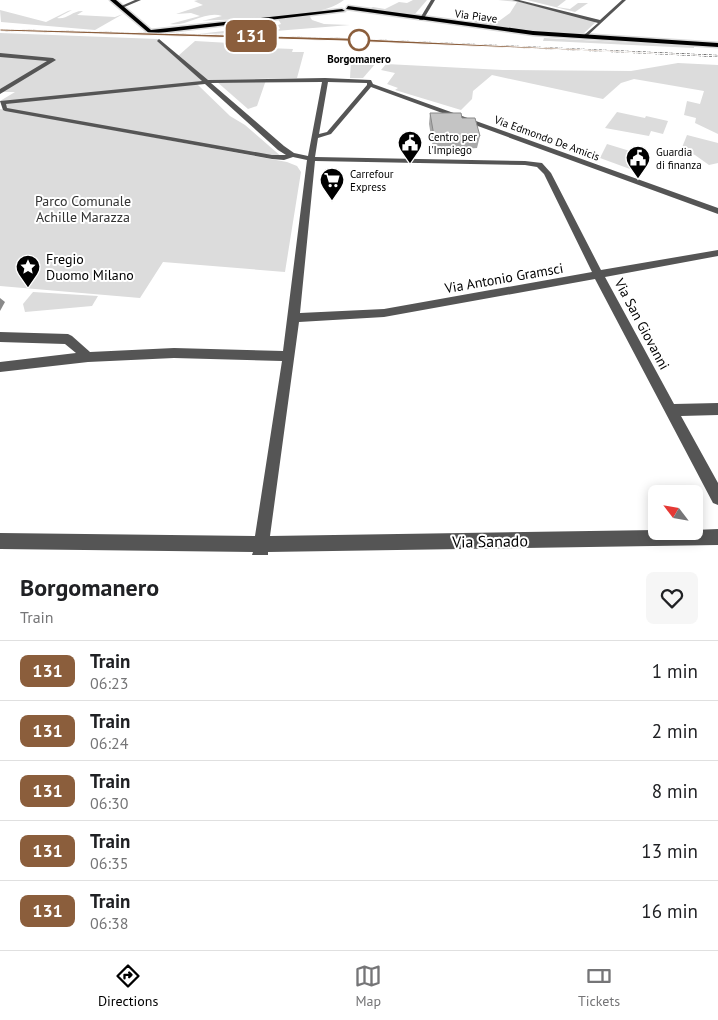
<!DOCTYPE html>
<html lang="en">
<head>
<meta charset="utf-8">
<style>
  body { margin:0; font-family:"PT Sans",sans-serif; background:#f6f6f6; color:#202124; height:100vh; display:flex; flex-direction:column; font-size:19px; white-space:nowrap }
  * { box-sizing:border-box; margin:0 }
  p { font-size:16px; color:#757577 }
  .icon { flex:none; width:28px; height:28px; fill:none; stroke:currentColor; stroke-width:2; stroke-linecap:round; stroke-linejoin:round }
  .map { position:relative; height:555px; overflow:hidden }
  .panel { display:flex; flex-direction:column; background:#fff; flex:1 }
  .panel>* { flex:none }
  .badge { padding:0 10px; border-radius:8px; font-size:18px; line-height:32px }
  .needle { width:32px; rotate:301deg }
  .buttons { position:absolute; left:648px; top:485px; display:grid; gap:10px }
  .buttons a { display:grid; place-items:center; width:55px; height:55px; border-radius:8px; background:#fff; box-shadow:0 2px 12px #0003; font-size:25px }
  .map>.badge { position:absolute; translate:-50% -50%; box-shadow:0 0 0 2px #fff }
  .round { display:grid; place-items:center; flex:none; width:52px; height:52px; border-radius:8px; background:#f6f6f6 }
  .overview { display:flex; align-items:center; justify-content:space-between; height:85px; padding:0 20px }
  h1 { font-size:24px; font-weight:800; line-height:38px }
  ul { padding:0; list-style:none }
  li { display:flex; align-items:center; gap:15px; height:60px; padding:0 20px; border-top:1px solid #e0e0e0 }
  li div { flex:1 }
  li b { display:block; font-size:19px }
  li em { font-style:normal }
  li .badge { min-width:55px; font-weight:700; text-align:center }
  .tabs { display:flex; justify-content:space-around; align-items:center; height:70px; border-top:1px solid #e0e0e0; background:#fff; font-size:14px; color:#757577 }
  .tabs a { display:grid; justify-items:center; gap:2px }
  .tabs .selected { color:#000 }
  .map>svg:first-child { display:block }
  .green { fill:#dcdcdc }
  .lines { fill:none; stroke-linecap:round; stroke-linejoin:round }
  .primary-casing { stroke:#dbdbdb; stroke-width:3 }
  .minor { fill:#555; fill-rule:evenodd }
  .primary { fill:#000; fill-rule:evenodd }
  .rail { stroke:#000; stroke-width:2; stroke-dasharray:3 1 0.5 1; stroke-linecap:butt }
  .wall { fill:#a9a9a9 }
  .shaded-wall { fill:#898989 }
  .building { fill:#c4c4c4; stroke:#898989 }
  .line { fill:#8b5e3c; stroke:#fff }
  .stop-dot { fill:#fff; stroke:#8b5e3c; stroke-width:2.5 }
  .labels { text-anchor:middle; stroke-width:4; stroke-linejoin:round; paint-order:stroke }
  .far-street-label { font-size:11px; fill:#000; stroke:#fff }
  .far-stop-label { font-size:11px; font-weight:bold; fill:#000; stroke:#fff }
  .far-poi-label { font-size:11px; fill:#000; stroke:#fff; text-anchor:start }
  .park-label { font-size:14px; fill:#333; stroke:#fff }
  .poi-label { font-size:14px; fill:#000; stroke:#fff; text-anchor:start }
  .street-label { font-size:14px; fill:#000; stroke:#fff }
  .near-street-label { font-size:16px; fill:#000; stroke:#fff }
</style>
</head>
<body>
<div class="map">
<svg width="718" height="555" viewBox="0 0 718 555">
  <rect width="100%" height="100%" fill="#fff"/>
  <g class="green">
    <path d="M198 0H344C318 21 235 18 202 21L222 16C206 10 187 27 170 24L200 16 191 13 176 14 203 5 194 1Z"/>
    <polygon points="413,0 427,0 415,14 369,9 373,7 385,9 399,2 407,3"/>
    <polygon points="498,0 512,0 597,21 582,35 490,27 469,23 482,19 499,21 510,13 517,2"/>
    <polygon points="527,0 571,0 566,0 557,7 570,9 578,3 588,3 575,12"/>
    <path d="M0 10 46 22 68 11 72 10 57 18C67 20 73 10 83 11L77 15 115 17 123 14 95 30 1 22Z"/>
    <polygon points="309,15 312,20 324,24 350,25 251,33 198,34 224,31 230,28 262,26 265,31 280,29 278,25 281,24 278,19"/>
    <polygon points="0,33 158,39 178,56 195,41 247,44 245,47 293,49 292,52 304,52 297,78 205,80 197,84 230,116 245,125 283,158 5,109 0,101 15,92 0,92"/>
    <polygon points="544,38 694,46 694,48 549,41 543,41"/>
    <polygon points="351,60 376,63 363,78 350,78"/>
    <polygon points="678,63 718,65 718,134 695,123 696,118 684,115 687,101 700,104 704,91 634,79 621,83 603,99 492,75 473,91 472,99 461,110 395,90 398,88 387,84 395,73 381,70 386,64 503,70 631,71"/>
    <polygon points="266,80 257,106 248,109 216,81"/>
    <polygon points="0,109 287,162 297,166 301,172 285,272 163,262 140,298 0,286"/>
    <polygon points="617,112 645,118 646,116 668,121 663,134 651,131 649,136 605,128"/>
    <polygon points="687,135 718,143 718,163 709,165 695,155 681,150"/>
    <polygon points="607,144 643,155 630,169 600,158"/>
    <polygon points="33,292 98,296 92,306 25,312 23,304"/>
  </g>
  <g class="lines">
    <defs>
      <g id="primary">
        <polygon points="110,0 116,0 151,30 342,9 345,11 150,34"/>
        <polygon points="348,6 533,31 718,43 718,47 533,35 346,9"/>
      </g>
    </defs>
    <use href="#primary" class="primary-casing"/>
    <g class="minor">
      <polygon points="135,0 141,0 122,8 119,7"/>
      <polygon points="431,0 435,0 423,20 419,20"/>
      <polygon points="512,0 519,0 600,20 622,0 626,0 585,38 583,36 598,23"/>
      <path d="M159 39 208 80 325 78 371 80 373 84 718 208V214L371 87 331 134 318 138 315 157 525 161 542 163 551 173 601 270 718 250V256L605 277 674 404 718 403V415L681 416 718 483V505L713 503 595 279 384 317 299 322 270 536 656 530 694 531V530L718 529V545L268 552V555H252L253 552 0 549V533L255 536 282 361 174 358 88 362 0 372V362L76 353 65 344 0 342V332L68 334 72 336 90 352 174 348 283 351 307 160 293 157 284 160 272 159 5 111 3 110 0 101 202 81 157 41ZM322 82 308 156 294 153 284 146 211 83ZM328 82 367 83V85L327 132 319 134ZM205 84 278 150 286 155H272L7 108 6 104ZM315 161 525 165 537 167 544 174 592 272 384 309 300 313Z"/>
      <polygon points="0,53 53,58 56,60 0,94 0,89 47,61 0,57"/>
    </g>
    <use href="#primary" class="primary"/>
    <polyline class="rail" points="0,30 345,39 718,56"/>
  </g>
  <polygon class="wall" points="430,113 480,136 477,148 464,149 433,148 429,124"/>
  <polygon class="shaded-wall" points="0,298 5,302 0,311"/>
  <polygon class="building" points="430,113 461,113 462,118 475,118 480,136 467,137 434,136"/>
  <polygon class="line" points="0,29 345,38 718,56 345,41 0,31"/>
  <defs>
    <symbol id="civic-pin" viewBox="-11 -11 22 30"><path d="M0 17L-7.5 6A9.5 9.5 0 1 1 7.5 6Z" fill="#000" stroke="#fff"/><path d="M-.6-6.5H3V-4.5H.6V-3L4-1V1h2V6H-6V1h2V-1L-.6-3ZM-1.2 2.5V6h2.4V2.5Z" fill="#fff"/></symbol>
    <symbol id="supermarket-pin" viewBox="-11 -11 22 30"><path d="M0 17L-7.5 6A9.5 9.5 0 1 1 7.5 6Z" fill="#000" stroke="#fff"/><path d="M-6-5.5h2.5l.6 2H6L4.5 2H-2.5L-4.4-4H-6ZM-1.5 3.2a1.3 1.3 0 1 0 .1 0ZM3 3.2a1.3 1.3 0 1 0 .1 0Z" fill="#fff"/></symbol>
    <symbol id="sight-pin" viewBox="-11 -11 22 30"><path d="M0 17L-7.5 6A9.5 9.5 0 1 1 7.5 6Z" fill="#000" stroke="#fff"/><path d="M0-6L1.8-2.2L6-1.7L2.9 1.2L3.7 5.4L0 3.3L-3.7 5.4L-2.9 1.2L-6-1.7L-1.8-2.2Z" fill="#fff"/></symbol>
  </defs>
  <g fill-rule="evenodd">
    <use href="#civic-pin" x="396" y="129" width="28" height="38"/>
    <use href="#civic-pin" x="624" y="144" width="28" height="38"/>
    <use href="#supermarket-pin" x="318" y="166" width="28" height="38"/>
    <use href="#sight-pin" x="14" y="253" width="28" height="38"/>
  </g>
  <circle class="stop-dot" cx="359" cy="40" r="10"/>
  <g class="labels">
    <g class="far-street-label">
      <text transform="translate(476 16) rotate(7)" y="4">Via Piave</text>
      <text transform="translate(547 138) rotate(20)" y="4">Via Edmondo De Amicis</text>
    </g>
    <g class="far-stop-label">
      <text x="359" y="63">Borgomanero</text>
    </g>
    <g class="far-poi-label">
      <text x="428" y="141">Centro per<tspan x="428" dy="13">l'Impiego</tspan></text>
      <text x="656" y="156">Guardia<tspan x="656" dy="13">di finanza</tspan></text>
      <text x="350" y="178">Carrefour<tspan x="350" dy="13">Express</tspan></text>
    </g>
    <g class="park-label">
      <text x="83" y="206">Parco Comunale<tspan x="83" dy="16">Achille Marazza</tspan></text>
    </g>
    <g class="poi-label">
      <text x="46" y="264">Fregio<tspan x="46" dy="16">Duomo Milano</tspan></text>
    </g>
    <g class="street-label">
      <text transform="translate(504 278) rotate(-10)" y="5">Via Antonio Gramsci</text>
      <text transform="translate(642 324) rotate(62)" y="5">Via San Giovanni</text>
    </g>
    <g class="near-street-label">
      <text transform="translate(490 541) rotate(-1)" y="6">Via Sanado</text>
    </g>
  </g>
</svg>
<div class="buttons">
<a><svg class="needle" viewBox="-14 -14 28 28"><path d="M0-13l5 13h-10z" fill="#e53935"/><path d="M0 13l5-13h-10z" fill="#757577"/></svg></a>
</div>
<b class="badge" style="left:251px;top:36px;background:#8b5e3c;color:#fff">131</b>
</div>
<section class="panel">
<div class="overview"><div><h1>Borgomanero</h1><p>Train</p></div><a class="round"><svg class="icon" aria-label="heart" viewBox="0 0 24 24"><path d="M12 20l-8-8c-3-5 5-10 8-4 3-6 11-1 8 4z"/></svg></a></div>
<ul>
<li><span class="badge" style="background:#8b5e3c;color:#fff">131</span><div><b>Train</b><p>06:23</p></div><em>1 min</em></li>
<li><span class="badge" style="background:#8b5e3c;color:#fff">131</span><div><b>Train</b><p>06:24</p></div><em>2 min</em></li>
<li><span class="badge" style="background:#8b5e3c;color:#fff">131</span><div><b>Train</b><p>06:30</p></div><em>8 min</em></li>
<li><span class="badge" style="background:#8b5e3c;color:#fff">131</span><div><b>Train</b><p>06:35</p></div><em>13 min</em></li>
<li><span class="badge" style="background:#8b5e3c;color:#fff">131</span><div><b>Train</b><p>06:38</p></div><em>16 min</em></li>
</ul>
</section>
<nav class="tabs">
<a class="selected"><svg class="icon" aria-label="directions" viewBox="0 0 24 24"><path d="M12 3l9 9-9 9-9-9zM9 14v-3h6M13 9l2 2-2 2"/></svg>Directions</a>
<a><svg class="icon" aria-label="map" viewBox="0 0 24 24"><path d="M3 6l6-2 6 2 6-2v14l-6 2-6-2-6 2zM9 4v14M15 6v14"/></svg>Map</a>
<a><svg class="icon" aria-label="tickets" viewBox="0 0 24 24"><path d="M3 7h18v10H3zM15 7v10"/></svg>Tickets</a>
</nav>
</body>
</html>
